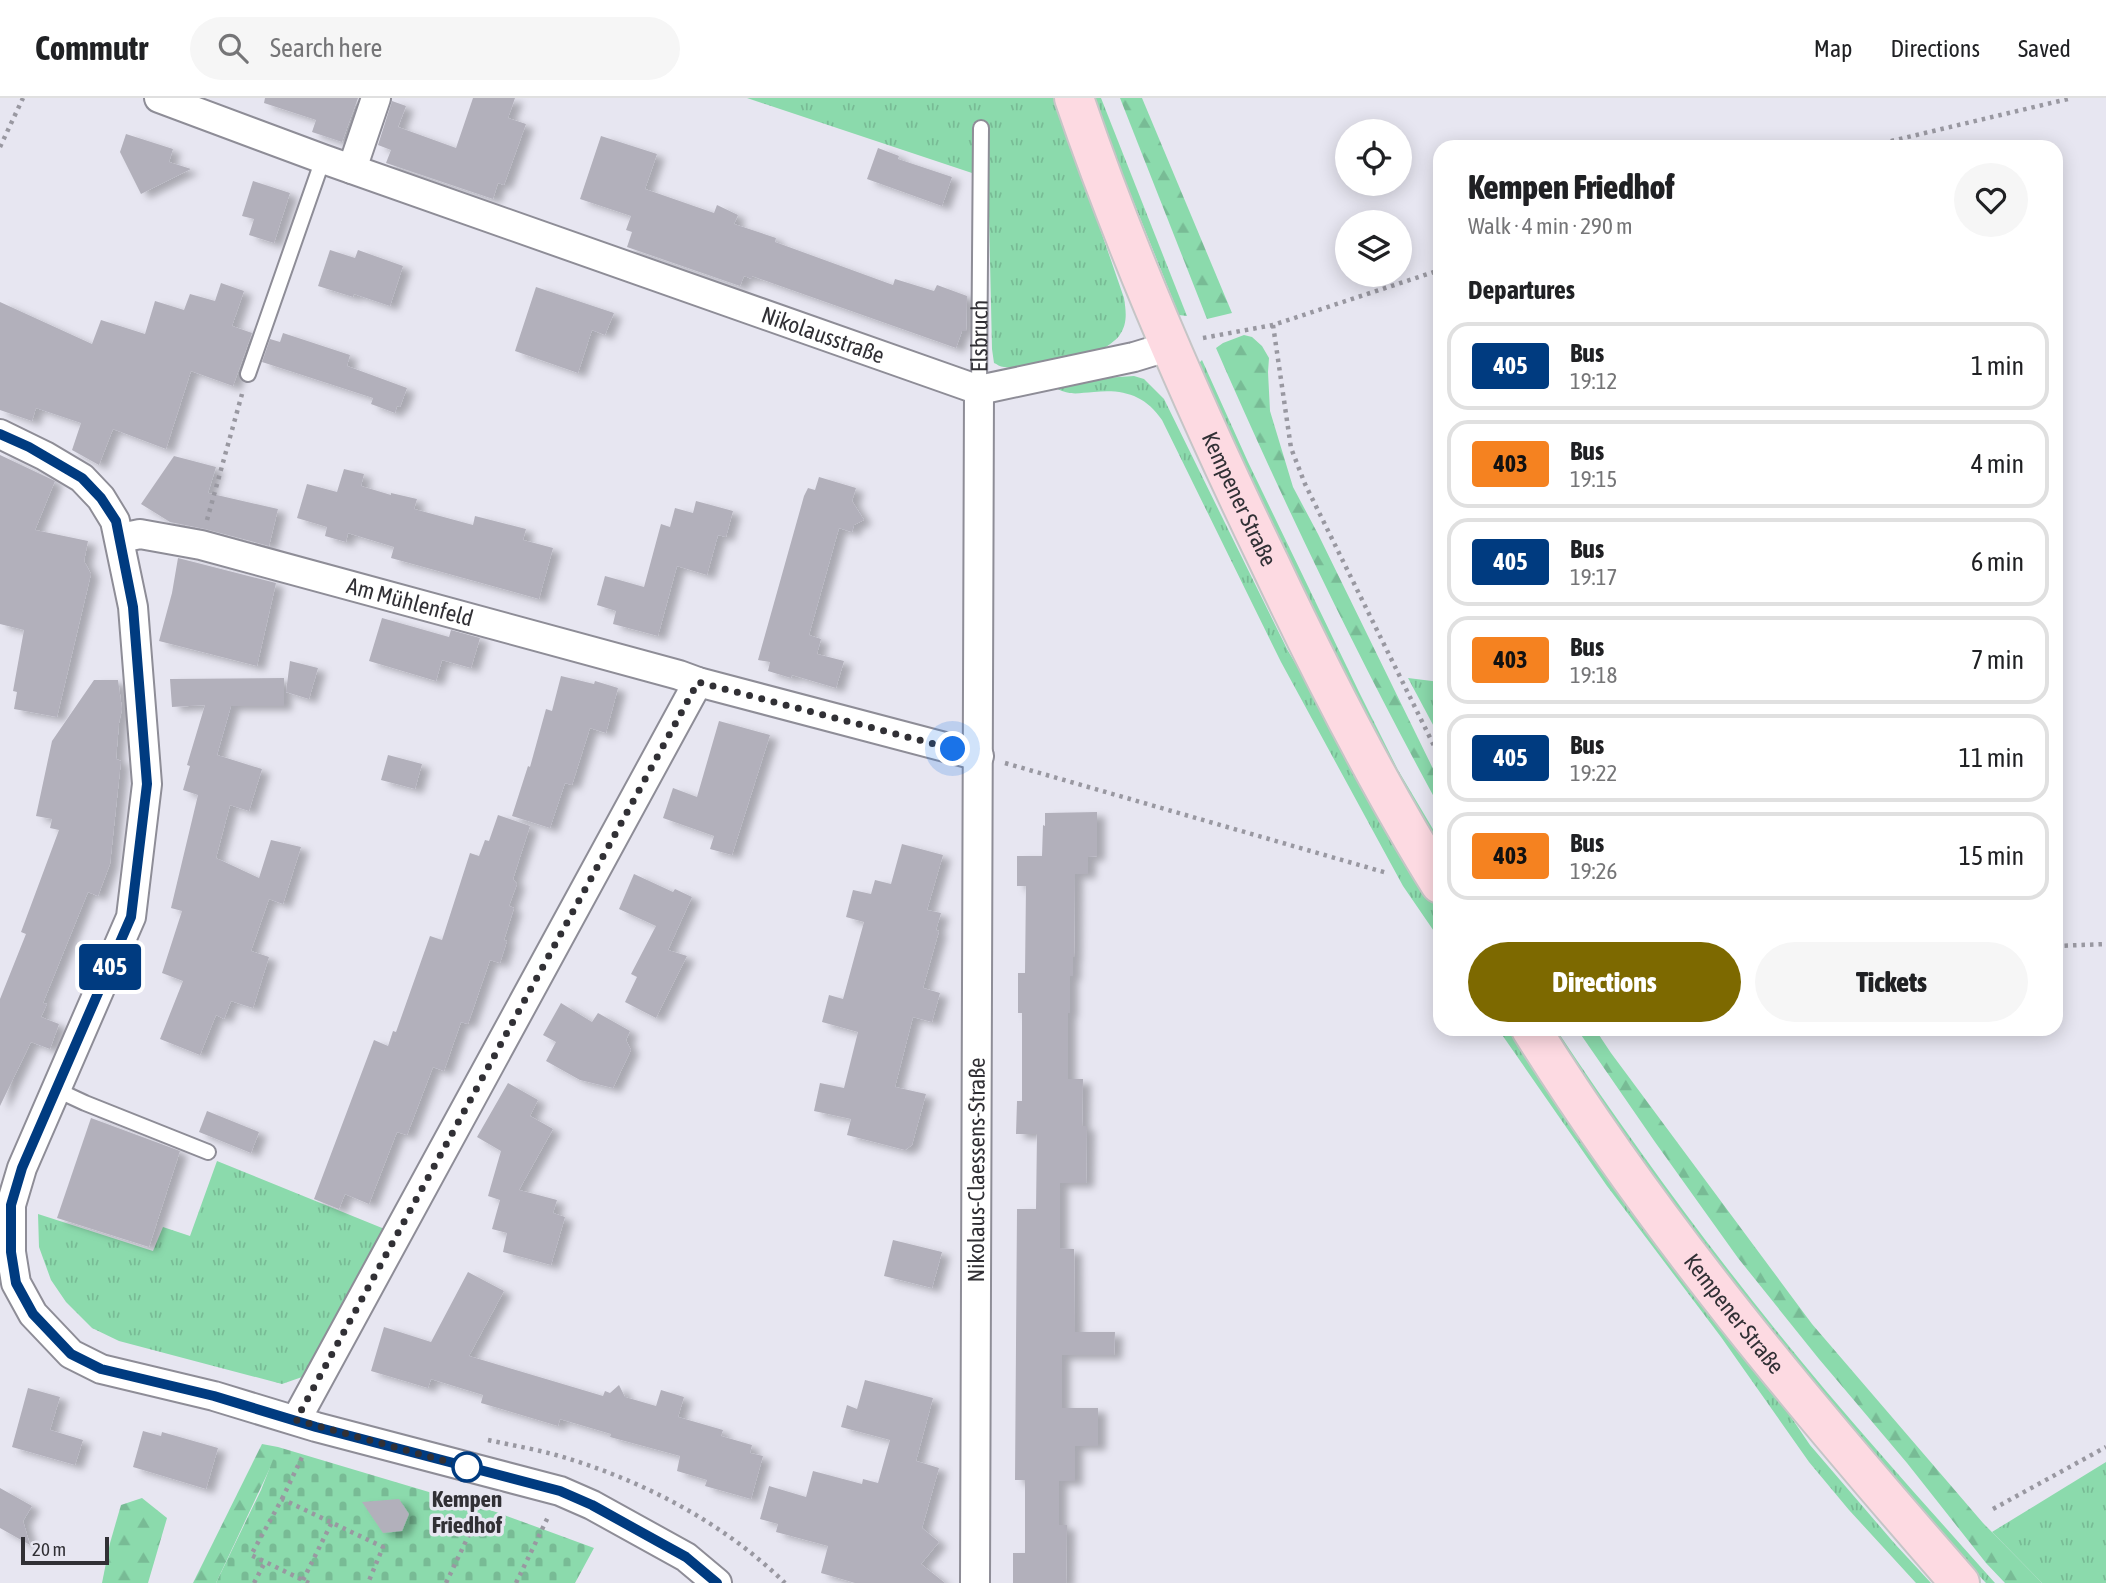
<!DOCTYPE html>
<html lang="en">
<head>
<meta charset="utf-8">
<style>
  body { margin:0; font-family:"Asap Condensed",sans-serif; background:#f6f6f6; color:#202124; height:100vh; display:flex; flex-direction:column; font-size:26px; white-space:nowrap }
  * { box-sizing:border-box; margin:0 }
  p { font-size:23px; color:#757577 }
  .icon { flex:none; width:38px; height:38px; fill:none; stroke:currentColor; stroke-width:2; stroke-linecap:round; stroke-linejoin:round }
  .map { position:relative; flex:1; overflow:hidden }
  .sheet { position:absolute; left:1433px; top:42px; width:630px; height:896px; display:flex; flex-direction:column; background:#fff; border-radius:21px; box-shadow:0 4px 18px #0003 }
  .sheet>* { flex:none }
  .badge { padding:0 14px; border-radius:5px; font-size:24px; line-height:46px }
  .tools { position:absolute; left:1335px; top:21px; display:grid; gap:14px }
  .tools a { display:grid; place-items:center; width:77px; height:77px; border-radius:50%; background:#fff; box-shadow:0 4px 18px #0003; font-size:35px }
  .scale { position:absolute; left:21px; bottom:18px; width:88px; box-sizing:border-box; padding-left:7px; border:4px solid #313035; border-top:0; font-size:19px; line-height:24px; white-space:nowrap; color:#313035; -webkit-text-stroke:5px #e7e6f1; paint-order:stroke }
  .you { position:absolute; width:35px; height:35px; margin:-18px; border:5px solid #fff; border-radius:50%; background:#1a73e8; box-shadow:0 0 0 10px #1a73e833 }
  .map>.badge { position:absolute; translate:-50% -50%; box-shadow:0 0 0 4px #fff }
  h2 { padding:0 35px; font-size:26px; line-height:63px }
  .round { display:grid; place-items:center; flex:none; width:74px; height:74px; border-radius:37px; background:#f6f6f6 }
  .headline { display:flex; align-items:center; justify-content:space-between; height:119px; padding:0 35px }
  h1 { font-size:33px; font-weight:800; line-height:52px }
  .primary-button { display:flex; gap:14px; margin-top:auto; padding:14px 35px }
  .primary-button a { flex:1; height:80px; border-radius:42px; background:#7d6900; color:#fff; font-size:28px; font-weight:800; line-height:80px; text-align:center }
  .primary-button a+a { background:#f6f6f6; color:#202124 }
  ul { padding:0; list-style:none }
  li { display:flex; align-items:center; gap:21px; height:88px; margin:0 14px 10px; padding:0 21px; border:4px solid #e0e0e0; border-radius:21px }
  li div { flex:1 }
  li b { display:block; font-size:26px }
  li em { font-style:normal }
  li .badge { min-width:77px; font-weight:700; text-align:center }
  header { display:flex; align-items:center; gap:42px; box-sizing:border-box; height:98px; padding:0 35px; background:#fff; border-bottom:2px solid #e0e0e0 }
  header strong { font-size:33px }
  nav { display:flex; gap:38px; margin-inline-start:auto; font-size:24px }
  .search { width:490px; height:63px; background:#f6f6f6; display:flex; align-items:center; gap:18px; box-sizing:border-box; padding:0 24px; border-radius:38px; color:#757577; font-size:26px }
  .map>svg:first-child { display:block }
  .grass { fill:url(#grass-tufts) }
  .forest { fill:url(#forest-firs) }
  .cemetery { fill:url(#cemetery-stones) }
  .building { fill:#b2b0bb; filter:url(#shadow) }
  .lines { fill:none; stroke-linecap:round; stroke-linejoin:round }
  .lane-casing { stroke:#8e8d97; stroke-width:18 }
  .street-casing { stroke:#8e8d97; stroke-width:32 }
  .primary-casing { stroke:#c5c5c6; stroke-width:42 }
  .path { stroke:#9998a1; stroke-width:4.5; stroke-dasharray:3.5 5; stroke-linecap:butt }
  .lane { stroke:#fff; stroke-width:14 }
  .street { stroke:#fff; stroke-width:28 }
  .primary { stroke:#fddae2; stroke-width:38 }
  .line-casing { stroke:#fff; stroke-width:16 }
  .line { stroke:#003b80; stroke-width:10 }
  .walk { stroke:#313035; stroke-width:7; stroke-dasharray:0 12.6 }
  .stop-dot { fill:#fff; stroke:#003b80; stroke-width:3.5 }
  .labels { text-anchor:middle; stroke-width:7; stroke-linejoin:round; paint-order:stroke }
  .street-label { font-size:23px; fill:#313035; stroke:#e7e6f1 }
  .stop-label { font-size:23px; font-weight:bold; fill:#313035; stroke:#e7e6f1 }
</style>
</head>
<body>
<header>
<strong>Commutr</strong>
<div class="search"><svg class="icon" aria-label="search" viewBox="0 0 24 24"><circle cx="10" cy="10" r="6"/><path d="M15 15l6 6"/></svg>Search here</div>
<nav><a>Map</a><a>Directions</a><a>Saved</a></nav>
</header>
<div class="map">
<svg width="2106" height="1485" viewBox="0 0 2106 1485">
  <defs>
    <pattern id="grass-tufts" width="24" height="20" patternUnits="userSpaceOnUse" patternTransform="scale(1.75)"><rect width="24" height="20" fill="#8bdaac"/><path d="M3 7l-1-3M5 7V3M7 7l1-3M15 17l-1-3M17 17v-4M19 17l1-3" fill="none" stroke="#78bb95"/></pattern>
    <pattern id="forest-firs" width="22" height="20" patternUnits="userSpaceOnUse" patternTransform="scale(1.75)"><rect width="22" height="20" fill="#8bdaac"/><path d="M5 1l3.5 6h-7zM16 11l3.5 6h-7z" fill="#78bb95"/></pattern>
    <pattern id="cemetery-stones" width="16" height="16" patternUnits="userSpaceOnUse" patternTransform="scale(1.75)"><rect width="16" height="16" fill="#8bdaac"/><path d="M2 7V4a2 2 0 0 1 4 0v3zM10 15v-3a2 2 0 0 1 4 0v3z" fill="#78bb95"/></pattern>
    <filter id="shadow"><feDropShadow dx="8" dy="4.5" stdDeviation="3.5" flood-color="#0004"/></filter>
  </defs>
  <rect width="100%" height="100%" fill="#e7e6f1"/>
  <g class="grass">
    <path d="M747 0H1055L1124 200C1126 213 1128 226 1119 238 1116 242 1107 249 1102 251 1084 260 1023 273 1004 269 1000 269 997 266 994 265L992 251 987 28 973 25 972 75Z"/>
    <polygon points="1092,0 1101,0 1187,218 1179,217"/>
    <polygon points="1202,262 1248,364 1359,594 1398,672 1440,743 1440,761 1364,626 1196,268"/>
    <path d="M1134 278 1144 281 1164 301 1287 551 1440 812V842L1403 788 1281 564 1162 322C1145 297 1123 291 1094 294 1078 295 1070 298 1056 290L1105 280Z"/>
    <polygon points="1408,580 1440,584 1440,640"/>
    <polygon points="1498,931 1517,931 1725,1222 1810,1347 1895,1446 1931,1485 1916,1485 1849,1412 1809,1364 1721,1239 1607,1088"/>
    <path d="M1546 931H1556C1638 1055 1730 1179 1826 1293 1881 1358 1938 1421 1995 1485H1986L1927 1423 1734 1194Z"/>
    <polygon points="217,1063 387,1132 305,1278 282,1286 119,1243 92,1230 66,1204 51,1182 39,1149 38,1116 153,1153 163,1129 190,1138"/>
    <polygon points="2106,1364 2106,1485 2042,1485 1992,1434"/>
  </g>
  <g class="forest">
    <polygon points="1120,0 1142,0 1232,215 1207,221"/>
    <path d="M1244 237 1252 239 1262 248 1269 260 1268 274 1270 313 1293 389 1318 436 1440 685V710C1358 560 1284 406 1216 250L1223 245Z"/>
    <polygon points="1577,931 1595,931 1611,955 1812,1226 1983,1425 2042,1485 2005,1485 1986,1465 1907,1365 1819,1261 1738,1160 1655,1044"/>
    <polygon points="262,1346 278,1349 278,1353 216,1485 193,1485"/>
    <polygon points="142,1400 167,1420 148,1485 102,1485 110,1445 121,1407"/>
  </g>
  <polygon class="cemetery" points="278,1349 496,1414 594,1450 575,1485 216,1485 261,1392"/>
  <g class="building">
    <polygon points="265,0 358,0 342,44 312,34 316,22 264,5"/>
    <polygon points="473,0 515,0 508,20 526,26 504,87 498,85 493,101 386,65 391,52 378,47 392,3 406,8 398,29 456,50"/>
    <polygon points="126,36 173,51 169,64 191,71 141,96 120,54"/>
    <polygon points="601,38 657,56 645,91 714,115 717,107 738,117 734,126 776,140 775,144 893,187 895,181 934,193 937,187 967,198 966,233 962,233 956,250 752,178 752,181 744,178 740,188 627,149 632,134 626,132 631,118 580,101"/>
    <polygon points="878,50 899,58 898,61 952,79 942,108 867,81"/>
    <polygon points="253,83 290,95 274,145 249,137 254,121 242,118"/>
    <polygon points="330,152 355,160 358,152 403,168 390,208 354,196 353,199 318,188"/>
    <polygon points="221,185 244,193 232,228 252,235 233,288 191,273 166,351 113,331 99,367 72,352 81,325 36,310 32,323 0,312 0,204 92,246 101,222 145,236 155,203 184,212 190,196 215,203"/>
    <polygon points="536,189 614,215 605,237 592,232 578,275 515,253"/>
    <polygon points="283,235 350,257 347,268 407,290 400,309 397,308 395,315 371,306 373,300 262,264 270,241 280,244"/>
    <polygon points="0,357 55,383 35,432 88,443 84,463 91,476 57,619 14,611 17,594 13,593 24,532 0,526"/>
    <polygon points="174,358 216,369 208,395 278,411 269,448 205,431 170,424 141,406"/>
    <polygon points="344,371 364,376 361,388 391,397 391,395 417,401 414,411 473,427 475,418 526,431 523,442 553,450 539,501 391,460 394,449 348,435 346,444 325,438 327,429 297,420 307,386 337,394"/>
    <polygon points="819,379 856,390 852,403 864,422 854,427 852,434 839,430 809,537 821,541 817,556 844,563 836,590 792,577 791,580 768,573 770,564 758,562 804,398 808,390 815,392"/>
    <polygon points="696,403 733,413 726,439 718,437 707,477 677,468 658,538 613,526 616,513 597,507 605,478 644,489 661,426 670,429 675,410 693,415"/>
    <polygon points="178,460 276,485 257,568 159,543 172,495"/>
    <polygon points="382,520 449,539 451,532 480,540 471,570 442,562 436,583 369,563"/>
    <polygon points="290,563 318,570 309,601 286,594"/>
    <polygon points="561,578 594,586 595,583 618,590 606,635 590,630 572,687 565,685 550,730 512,718 528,668 530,669 546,611 552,613"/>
    <polygon points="284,580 284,608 231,608 217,657 262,671 249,713 230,707 216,760 259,780 271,742 301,749 283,806 269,801 251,853 269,859 253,910 231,903 224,921 216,917 200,957 160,941 183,883 162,875 182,813 171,810 198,697 183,692 190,668 187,667 205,607 172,609 170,581"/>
    <polygon points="94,582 118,582 122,611 119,625 116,661 121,663 110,766 98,798 88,794 43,905 47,906 41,919 59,926 50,951 31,944 0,1008 0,901 26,836 21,834 59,732 50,730 52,721 36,718 52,643"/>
    <polygon points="719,623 770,637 732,757 710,751 714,738 663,720 673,690 697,699"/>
    <polygon points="388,657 422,666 415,691 381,682"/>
    <polygon points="1097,714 1097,758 1088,759 1088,776 1075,776 1074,859 1073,859 1073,878 1070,878 1070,915 1068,915 1068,981 1083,981 1082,1028 1087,1028 1086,1085 1060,1085 1060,1150 1074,1151 1075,1234 1115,1234 1114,1257 1062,1257 1062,1310 1098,1310 1098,1348 1075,1348 1075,1383 1059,1383 1059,1427 1067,1427 1066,1485 1013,1485 1013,1455 1025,1455 1025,1382 1015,1382 1017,1111 1036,1111 1037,1036 1016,1036 1017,1003 1022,1003 1022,915 1018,915 1018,875 1025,875 1026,788 1017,788 1017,758 1042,758 1043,727 1045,728 1045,715"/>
    <polygon points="498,717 530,728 513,781 517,786 509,808 514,810 504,842 507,843 500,865 490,862 468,926 461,924 444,973 433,969 407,1037 397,1034 369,1106 345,1096 339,1111 314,1101 374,942 388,948 393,933 396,934 430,838 442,842 470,755 479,758 485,742 489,743"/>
    <polygon points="902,746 943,757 927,812 941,815 936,832 939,833 923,890 940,895 932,924 913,919 895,989 926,996 912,1047 905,1052 847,1037 851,1021 814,1013 820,985 844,990 858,934 822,924 829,897 843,901 864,824 846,819 853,792 871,796 875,782 891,786"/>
    <polygon points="634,776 673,794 675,791 692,799 668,852 687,858 656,920 625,904 637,879 631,876 656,828 619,811"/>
    <polygon points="561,905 592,924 598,915 630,933 626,942 631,952 613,990 580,982 546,963 556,944 543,937"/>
    <polygon points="508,985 538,1002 530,1018 553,1031 519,1092 557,1102 553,1115 565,1119 551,1167 503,1154 507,1135 492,1131 500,1102 488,1098 501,1053 477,1039"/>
    <polygon points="207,1013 259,1034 251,1055 199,1034"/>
    <polygon points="91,1020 180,1053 149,1149 57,1120"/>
    <polygon points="893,1142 942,1154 932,1190 884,1178"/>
    <polygon points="468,1174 504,1193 469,1258 603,1298 605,1293 610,1295 619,1287 625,1299 656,1308 661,1292 684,1299 678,1319 723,1332 721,1338 752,1347 750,1355 763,1358 751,1401 705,1388 707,1382 677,1373 680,1358 610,1339 611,1336 560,1321 558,1328 481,1305 483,1297 431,1281 428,1290 371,1273 384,1229 431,1244"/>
    <polygon points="865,1282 933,1300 916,1363 939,1370 922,1430 939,1444 921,1466 945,1485 855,1485 821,1475 828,1448 776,1434 778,1426 760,1421 769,1388 806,1399 813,1373 862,1386 863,1381 878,1385 890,1342 841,1329 847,1307 857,1311"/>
    <polygon points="28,1290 60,1299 50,1332 83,1342 75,1367 12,1349"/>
    <polygon points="143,1333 161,1338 162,1334 218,1350 206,1391 133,1369"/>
    <polygon points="0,1390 32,1408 23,1423 30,1447 0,1430"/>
    <polygon points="399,1401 409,1416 402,1433 383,1435 362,1404"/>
  </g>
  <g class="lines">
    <defs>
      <g id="lane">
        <polyline points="248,276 323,61"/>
        <path id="s1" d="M979 292 981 30"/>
        <polyline points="57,992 85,1005 208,1054"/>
      </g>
      <g id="street">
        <path id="s2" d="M159 0 323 61 979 292"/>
        <polyline points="352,71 376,0"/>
        <polyline points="979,292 1134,259 1170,248"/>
        <polyline points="0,336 45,358 82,380 101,400 115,423 133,509 147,686 131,819 22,1070 11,1107 11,1154 16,1185 33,1216 71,1256 101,1271 214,1298 316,1329 560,1393 592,1407 686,1459 717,1485"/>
        <path id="s3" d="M121 440 140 436 201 447 679 577 698 584 979 658"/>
        <polyline points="296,1322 698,584"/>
        <path id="s4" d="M975 1485 979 292"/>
      </g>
      <g id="primary">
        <path id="s5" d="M1074 0C1128 159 1196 313 1269 464 1321 574 1376 683 1440 786"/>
        <path id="s6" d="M1531 931C1655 1130 1806 1309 1960 1485"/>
      </g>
    </defs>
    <use href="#lane" class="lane-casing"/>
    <use href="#street" class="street-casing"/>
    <use href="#primary" class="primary-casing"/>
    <g class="path">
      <polyline points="0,49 23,0"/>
      <polyline points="1866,49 2072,0"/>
      <polyline points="1273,227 1291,350 1305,386 1440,660"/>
      <polyline points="1203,240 1273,227 1440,172"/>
      <polyline points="207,422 242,296"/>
      <polyline points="1005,665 1387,775"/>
      <polyline points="2056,848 2106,846"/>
      <path d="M488 1342C511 1347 534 1351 556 1357 640 1381 723 1424 785 1485"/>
      <polyline points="282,1401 304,1355"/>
      <polyline points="1993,1411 2106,1349"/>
      <polyline points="303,1482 332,1424"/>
      <polyline points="254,1485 265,1464"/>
      <polyline points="309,1485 251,1457 282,1401 383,1449 368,1485"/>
      <polyline points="446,1485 477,1420"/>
      <polyline points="516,1485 548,1419"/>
    </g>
    <use href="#lane" class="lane"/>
    <use href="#street" class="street"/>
    <use href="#primary" class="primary"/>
  </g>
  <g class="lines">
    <defs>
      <polyline id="line" points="0,336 29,349 82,380 101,400 116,423 133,509 147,686 131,819 22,1070 11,1107 11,1154 16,1185 33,1216 71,1256 101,1271 214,1298 316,1329 560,1393 592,1407 686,1459 717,1485"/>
    </defs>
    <use href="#line" class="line-casing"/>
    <use href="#line" class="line"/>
    <polyline class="walk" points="467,1369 296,1322 698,584 953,651"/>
  </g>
  <circle class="stop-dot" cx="467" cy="1369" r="14"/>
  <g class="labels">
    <g class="street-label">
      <text dy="8" stroke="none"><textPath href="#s2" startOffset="705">Nikolausstraße</textPath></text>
      <text dy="8" stroke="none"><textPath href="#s1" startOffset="54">Elsbruch</textPath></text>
      <text dy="8" stroke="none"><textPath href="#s5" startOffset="434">Kempener Straße</textPath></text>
      <text dy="8" stroke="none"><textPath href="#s3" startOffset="298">Am Mühlenfeld</textPath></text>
      <text dy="8" stroke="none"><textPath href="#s4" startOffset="413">Nikolaus-Claessens-Straße</textPath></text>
      <text dy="8" stroke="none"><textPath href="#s6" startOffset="350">Kempener Straße</textPath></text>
    </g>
    <g class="stop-label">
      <text x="467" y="1409">Kempen<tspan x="467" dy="26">Friedhof</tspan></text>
    </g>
  </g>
</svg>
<div class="tools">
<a><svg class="icon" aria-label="locate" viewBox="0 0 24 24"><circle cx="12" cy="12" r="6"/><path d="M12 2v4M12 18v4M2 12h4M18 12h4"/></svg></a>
<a><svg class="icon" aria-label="layers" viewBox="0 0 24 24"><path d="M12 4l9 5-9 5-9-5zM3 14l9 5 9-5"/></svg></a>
</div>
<div class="scale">20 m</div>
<div class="you" style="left:953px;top:651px"></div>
<b class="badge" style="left:110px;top:869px;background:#003b80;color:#fff">405</b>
<section class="sheet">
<div class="headline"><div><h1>Kempen Friedhof</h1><p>Walk · 4 min · 290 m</p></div><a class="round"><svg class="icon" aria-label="heart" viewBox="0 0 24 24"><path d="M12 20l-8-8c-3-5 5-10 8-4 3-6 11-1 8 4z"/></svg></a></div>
<h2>Departures</h2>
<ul>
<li><span class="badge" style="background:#003b80;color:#fff">405</span><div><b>Bus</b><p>19:12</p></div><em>1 min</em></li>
<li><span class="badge" style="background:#f58220;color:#111">403</span><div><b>Bus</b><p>19:15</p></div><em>4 min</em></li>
<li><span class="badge" style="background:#003b80;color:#fff">405</span><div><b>Bus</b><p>19:17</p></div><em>6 min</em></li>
<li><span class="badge" style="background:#f58220;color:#111">403</span><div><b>Bus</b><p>19:18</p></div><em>7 min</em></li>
<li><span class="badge" style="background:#003b80;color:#fff">405</span><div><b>Bus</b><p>19:22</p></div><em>11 min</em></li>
<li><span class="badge" style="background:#f58220;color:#111">403</span><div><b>Bus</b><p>19:26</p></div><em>15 min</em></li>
</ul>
<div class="primary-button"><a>Directions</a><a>Tickets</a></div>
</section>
</div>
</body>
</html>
